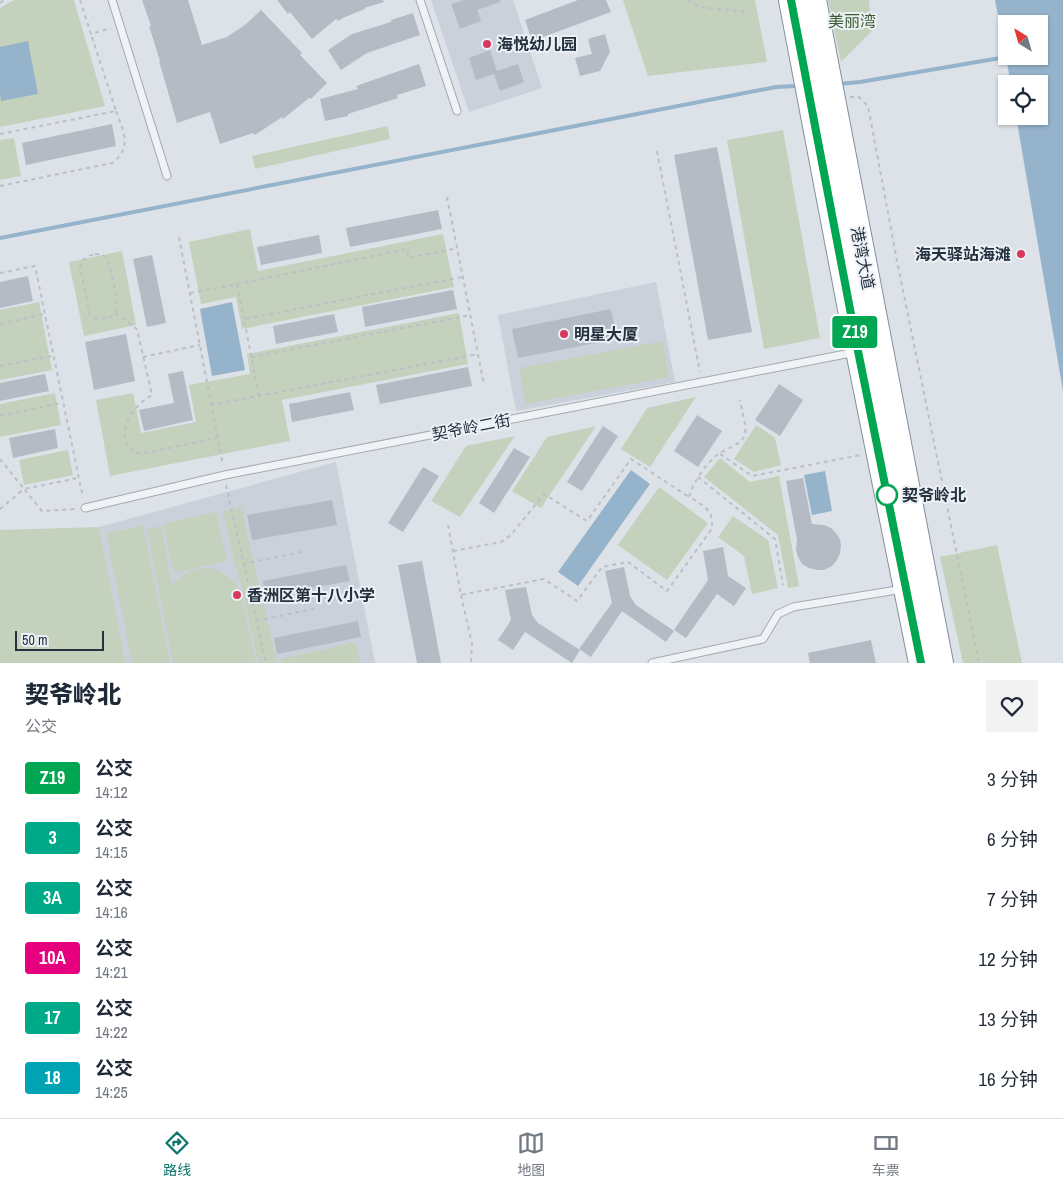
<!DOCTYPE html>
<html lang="zh">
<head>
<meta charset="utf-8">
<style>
  body { margin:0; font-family:"Archivo Narrow","Noto Sans SC",sans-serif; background:#f2f2f3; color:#1f2937; height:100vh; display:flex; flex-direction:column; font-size:19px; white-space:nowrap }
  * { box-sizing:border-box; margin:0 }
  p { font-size:16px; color:#747a83 }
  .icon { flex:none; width:28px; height:28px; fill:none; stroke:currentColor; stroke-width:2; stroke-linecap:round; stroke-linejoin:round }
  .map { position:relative; height:663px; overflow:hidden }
  .drawer { display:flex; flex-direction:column; background:#fff; flex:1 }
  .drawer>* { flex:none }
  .badge { padding:0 10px; border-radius:4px; font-size:18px; line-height:32px }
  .needle { width:32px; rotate:323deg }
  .controls { position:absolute; left:998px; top:15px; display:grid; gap:10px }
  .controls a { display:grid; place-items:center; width:50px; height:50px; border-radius:0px; background:#fff; box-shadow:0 1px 4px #0004; font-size:25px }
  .scale { position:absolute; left:15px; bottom:12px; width:89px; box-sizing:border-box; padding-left:5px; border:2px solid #25313f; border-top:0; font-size:14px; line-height:18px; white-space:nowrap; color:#25313f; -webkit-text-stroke:4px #ecf1f6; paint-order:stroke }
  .map>.badge { position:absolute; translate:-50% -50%; box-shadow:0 0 0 2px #fff }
  .round { display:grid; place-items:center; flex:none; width:52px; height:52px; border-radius:0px; background:#f2f2f3 }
  .headline { display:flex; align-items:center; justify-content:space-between; height:85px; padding:0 25px }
  h1 { font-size:24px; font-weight:800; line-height:38px }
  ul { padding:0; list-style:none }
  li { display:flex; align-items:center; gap:15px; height:60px; padding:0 25px }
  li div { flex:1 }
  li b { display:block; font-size:19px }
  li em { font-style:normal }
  li .badge { min-width:55px; font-weight:700; text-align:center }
  .tabs { display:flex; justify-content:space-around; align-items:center; height:70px; border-top:1px solid #e0e1e3; background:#fff; font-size:14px; color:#747a83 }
  .tabs a { display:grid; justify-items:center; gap:2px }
  .tabs .active { color:#0f766e }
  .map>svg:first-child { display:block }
  .built { fill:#cbd1da }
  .green { fill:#c4d2bd }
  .water { fill:#95b3cb; fill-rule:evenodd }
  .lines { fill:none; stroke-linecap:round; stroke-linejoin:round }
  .stream { stroke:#95b3cb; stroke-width:4 }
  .building { fill:#b4bbc5 }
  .lane-casing { stroke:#a2a9b2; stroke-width:9 }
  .highway-casing { stroke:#8390a0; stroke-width:26 }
  .path { stroke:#bbc0c6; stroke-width:2; stroke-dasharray:4 4; stroke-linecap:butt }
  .lane { stroke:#f0f2f6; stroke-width:7 }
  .highway { stroke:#fff; stroke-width:24 }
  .line-casing { stroke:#fff; stroke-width:11 }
  .line { stroke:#00a651; stroke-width:8 }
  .poi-dot { fill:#d7385b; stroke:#ecf1f6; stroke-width:2 }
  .stop-dot { fill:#fff; stroke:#00a651; stroke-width:2.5 }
  .labels { text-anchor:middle; stroke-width:4; stroke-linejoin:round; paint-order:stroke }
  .park-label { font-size:16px; fill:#3d5c32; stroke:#ecf1f6 }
  .poi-label { font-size:16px; font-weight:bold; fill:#25313f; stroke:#ecf1f6; text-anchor:start }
  .street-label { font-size:16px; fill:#25313f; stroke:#ecf1f6 }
  .stop-label { font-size:16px; font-weight:bold; fill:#25313f; stroke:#ecf1f6; text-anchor:start }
</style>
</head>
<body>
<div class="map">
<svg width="1063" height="663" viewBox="0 0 1063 663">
  <rect width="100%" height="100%" fill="#dde2e8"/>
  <g class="built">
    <polygon points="431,0 513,0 542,88 469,112"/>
    <polygon points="656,282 675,382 516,411 498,315"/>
    <polygon points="336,462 375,663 126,663 99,527"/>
  </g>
  <g class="green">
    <polygon points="14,0 74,0 105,106 0,127 0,8"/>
    <polygon points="623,0 755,0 767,62 648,76"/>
    <polygon points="828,0 869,0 872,31 841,62"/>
    <polygon points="388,126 390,139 255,169 252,156"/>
    <polygon points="783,130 820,338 764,349 727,140"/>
    <polygon points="14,138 21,176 0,180 0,140"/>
    <polygon points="250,229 258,271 443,234 454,287 242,329 236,297 201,304 189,242"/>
    <polygon points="122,251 136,325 84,336 69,262"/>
    <polygon points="39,302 52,370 0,380 0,310"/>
    <polygon points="459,313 468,364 282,400 290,441 110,476 96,400 133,393 141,433 196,422 189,385 250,374 247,354"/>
    <polygon points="663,341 669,377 526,404 519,368"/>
    <polygon points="55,393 61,425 0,437 0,404"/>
    <polygon points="696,397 650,467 621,449 647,408"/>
    <polygon points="756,425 775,438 781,465 754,472 734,459"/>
    <polygon points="596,426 541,508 512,491 547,437"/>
    <polygon points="515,436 460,517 431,501 466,446"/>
    <polygon points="68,450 73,475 24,485 19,460"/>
    <polygon points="720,458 750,482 779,476 799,586 788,588 778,535 704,477"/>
    <polygon points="659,487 708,523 667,580 618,545"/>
    <polygon points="241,507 277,663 258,663 241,583 236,569 223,511"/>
    <polygon points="216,512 227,561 174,573 163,524"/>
    <polygon points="733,516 768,540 778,588 752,594 744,556 718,537"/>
    <polygon points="143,526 170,663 132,663 106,533"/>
    <path d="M161 526 172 584C188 569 208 561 227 576 231 579 236 582 238 587 242 596 244 607 246 617 249 632 253 648 256 663H173L147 529Z"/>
    <polygon points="99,527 126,663 0,663 0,530"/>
    <polygon points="997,545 1022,663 963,663 940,557"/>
    <polygon points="355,642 360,663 282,663 281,659"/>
  </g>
  <g class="water">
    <path d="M995 0H1063V391L1016 116H1039V84H1011ZM1006 24H1039V56H1006Z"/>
    <polygon points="28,41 38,94 1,101 0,94 0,47"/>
    <polygon points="232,302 245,370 212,376 200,309"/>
    <polygon points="631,470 650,484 578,586 558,572"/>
    <polygon points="825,471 832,511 812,515 804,475"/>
  </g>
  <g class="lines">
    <g class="stream">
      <polyline points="838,84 860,82 1006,57"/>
      <polyline points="0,238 776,87 798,86"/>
    </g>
  </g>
  <g class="building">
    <polygon points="142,0 188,0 202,45 227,37 246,24 261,10 302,53 300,55 327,83 311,99 309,98 283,119 282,117 255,135 253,133 220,144 210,112 177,123 159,61 160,61 149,26 151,26"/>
    <polygon points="277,0 383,0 384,2 364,8 365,9 345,17 338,21 336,19 312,39 290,12 288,14"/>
    <polygon points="464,0 500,0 500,2 477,10 481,21 460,29 451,4"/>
    <polygon points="578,0 606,0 611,12 532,41 525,20"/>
    <polygon points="413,13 420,35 367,53 341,70 328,50 352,34 391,22 391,20"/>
    <polygon points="605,34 610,52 600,71 580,76 575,58 592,54 588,39"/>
    <polygon points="490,50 497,71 518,64 524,82 500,91 494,74 476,80 469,58"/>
    <polygon points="419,64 426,86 397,95 398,98 348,114 348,116 325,121 320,99 358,89 356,86"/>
    <polygon points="112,124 116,146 26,165 22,143"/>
    <polygon points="717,147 752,332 708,340 674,155"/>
    <polygon points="438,210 442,229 350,247 346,228"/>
    <polygon points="319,235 322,253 261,265 257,247"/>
    <polygon points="152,255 166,323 147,327 133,259"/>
    <polygon points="28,276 33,301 0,308 0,282"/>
    <polygon points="453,290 457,309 365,327 362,307"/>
    <polygon points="611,309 617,339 518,358 512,329"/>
    <polygon points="334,314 338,332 276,344 273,326"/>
    <polygon points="126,334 135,381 94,390 85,342"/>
    <polygon points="468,367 472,386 380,404 376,385"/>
    <polygon points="183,371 193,420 144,431 139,410 174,403 168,374"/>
    <polygon points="45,374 49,391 0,401 0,383"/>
    <polygon points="779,384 803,400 780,436 755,420"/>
    <polygon points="350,392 354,410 292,422 289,404"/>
    <polygon points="697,415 722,431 698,467 674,451"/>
    <polygon points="603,426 618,436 582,491 567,482"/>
    <polygon points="55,429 58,448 13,458 9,438"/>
    <polygon points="514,448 530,457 494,513 479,503"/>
    <polygon points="423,467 439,476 403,532 388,523"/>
    <polygon points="803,478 812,524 824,525 831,528 836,533 840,539 841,546 840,553 837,560 832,566 824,570 817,570 809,568 802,564 798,557 796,550 797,540 786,481"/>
    <polygon points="332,500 337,525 252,540 247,515"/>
    <polygon points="723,547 728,576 746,588 734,606 717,594 686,638 674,630 708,580 703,551"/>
    <polygon points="422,561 441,663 417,663 398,565"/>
    <polygon points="346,565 350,581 266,597 263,581"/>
    <polygon points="624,567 630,596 636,605 674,631 666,642 622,611 591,657 579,649 612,603 605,571"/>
    <polygon points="526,587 532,615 538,623 580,650 572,663 525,632 513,650 498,640 511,620 505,590"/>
    <polygon points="358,621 361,637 277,654 274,638"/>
    <polygon points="871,640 876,663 810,663 808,653"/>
  </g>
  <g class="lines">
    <defs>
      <g id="lane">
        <polyline points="112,0 167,176"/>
        <polyline points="420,0 457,111"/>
        <polyline points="85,508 225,475 856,352"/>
        <polyline points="652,663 763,639 778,614 793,607 903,589"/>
      </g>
      <g id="highway">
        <polyline points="791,0 858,351 921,663"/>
        <polyline points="814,0 941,663"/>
      </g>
    </defs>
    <use href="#lane" class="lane-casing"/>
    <use href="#highway" class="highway-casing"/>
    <g class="path">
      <polyline points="80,0 91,34 111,28"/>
      <polyline points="687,0 699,7 747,12"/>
      <polyline points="0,3 4,0"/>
      <polyline points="850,97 859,97 868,106 897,261 979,663"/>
      <polyline points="0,134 116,111 91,34"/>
      <polyline points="657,151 700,372"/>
      <path d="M0 186 112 163C133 148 123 130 116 111"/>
      <polyline points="447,197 484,385"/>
      <polyline points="179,237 223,465"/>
      <path d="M95 254C102 254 105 255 108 261 110 271 123 310 112 316 112 317 105 318 104 318 97 319 95 320 90 314L80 267C82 259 87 256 95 254Z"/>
      <polyline points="0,273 35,266 83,498"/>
      <polyline points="237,284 407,249 409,258 458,248"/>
      <polyline points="190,293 237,284 244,319"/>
      <path d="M115 313 137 329 152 395C137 404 120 422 126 441 128 446 132 450 136 453H145L217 438"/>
      <polyline points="0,324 44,314"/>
      <polyline points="143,357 200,345"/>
      <polyline points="251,357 471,315"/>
      <polyline points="0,366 52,356"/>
      <polyline points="259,396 244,319 463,277"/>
      <polyline points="211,405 478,354"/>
      <polyline points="0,416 61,403"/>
      <polyline points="720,454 752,476 861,455"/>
      <polyline points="0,459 24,489 78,478"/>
      <polyline points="698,477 775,539 783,585"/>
      <polyline points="226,485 266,663"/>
      <polyline points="0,509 24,489 42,511 75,509"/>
      <path d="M448 525 461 595 544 579 577 601 602 567 628 562 667 591 711 530C716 511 703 505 689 497 693 482 705 465 717 455 725 449 742 445 745 434 747 426 741 408 740 400"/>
      <polyline points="453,551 501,542 511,535 544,494 587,521 631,459 689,497"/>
      <polyline points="243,564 306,551"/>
      <polyline points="461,595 472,644 471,663"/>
      <polyline points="256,621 317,608"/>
    </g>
    <use href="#lane" class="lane"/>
    <use href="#highway" class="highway"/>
  </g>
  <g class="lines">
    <defs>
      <polyline id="line" points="791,0 858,351 921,663"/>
    </defs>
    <use href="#line" class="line-casing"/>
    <use href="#line" class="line"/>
  </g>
  <g class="poi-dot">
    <circle cx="487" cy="44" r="5"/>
    <circle cx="1021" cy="254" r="5"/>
    <circle cx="564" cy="334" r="5"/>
    <circle cx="237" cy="595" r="5"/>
  </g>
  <circle class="stop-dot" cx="887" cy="495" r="10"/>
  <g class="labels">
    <g class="park-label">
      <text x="852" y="27">美丽湾</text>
    </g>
    <g class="poi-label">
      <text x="497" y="50">海悦幼儿园</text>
      <text x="1011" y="260" text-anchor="end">海天驿站海滩</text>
      <text x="574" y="340">明星大厦</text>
      <text x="247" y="601">香洲区第十八小学</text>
    </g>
    <g class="street-label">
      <text transform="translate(863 258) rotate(79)" y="6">港湾大道</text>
      <text transform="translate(471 427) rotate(-11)" y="6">契爷岭二街</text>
    </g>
    <g class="stop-label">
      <text x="902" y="501">契爷岭北</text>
    </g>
  </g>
</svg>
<div class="controls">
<a><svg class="needle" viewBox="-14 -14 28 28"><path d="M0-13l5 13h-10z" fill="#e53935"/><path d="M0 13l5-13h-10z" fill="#747a83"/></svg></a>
<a><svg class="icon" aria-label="locate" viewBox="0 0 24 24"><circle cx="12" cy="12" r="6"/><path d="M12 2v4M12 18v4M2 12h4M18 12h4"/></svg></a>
</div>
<div class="scale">50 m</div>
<b class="badge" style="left:855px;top:332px;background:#00a651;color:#fff">Z19</b>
</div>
<section class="drawer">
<div class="headline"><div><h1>契爷岭北</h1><p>公交</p></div><a class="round"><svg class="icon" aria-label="heart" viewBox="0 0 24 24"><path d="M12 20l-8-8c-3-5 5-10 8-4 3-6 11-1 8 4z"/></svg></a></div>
<ul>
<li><span class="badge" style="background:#00a651;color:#fff">Z19</span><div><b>公交</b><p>14:12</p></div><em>3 分钟</em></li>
<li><span class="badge" style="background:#0a8;color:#fff">3</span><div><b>公交</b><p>14:15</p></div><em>6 分钟</em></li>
<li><span class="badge" style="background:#0a8;color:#fff">3A</span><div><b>公交</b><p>14:16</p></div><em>7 分钟</em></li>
<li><span class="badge" style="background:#e6007e;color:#fff">10A</span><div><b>公交</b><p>14:21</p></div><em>12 分钟</em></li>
<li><span class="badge" style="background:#0a8;color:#fff">17</span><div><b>公交</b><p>14:22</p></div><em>13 分钟</em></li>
<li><span class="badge" style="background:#00a3b4;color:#fff">18</span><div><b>公交</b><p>14:25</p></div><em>16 分钟</em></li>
</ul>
</section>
<nav class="tabs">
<a class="active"><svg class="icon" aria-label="directions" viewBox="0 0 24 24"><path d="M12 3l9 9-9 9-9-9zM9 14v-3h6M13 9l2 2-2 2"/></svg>路线</a>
<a><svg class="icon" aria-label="map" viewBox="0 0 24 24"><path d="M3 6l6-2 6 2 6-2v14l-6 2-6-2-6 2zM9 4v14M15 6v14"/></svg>地图</a>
<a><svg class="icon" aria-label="tickets" viewBox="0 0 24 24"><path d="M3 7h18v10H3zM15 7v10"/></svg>车票</a>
</nav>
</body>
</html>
